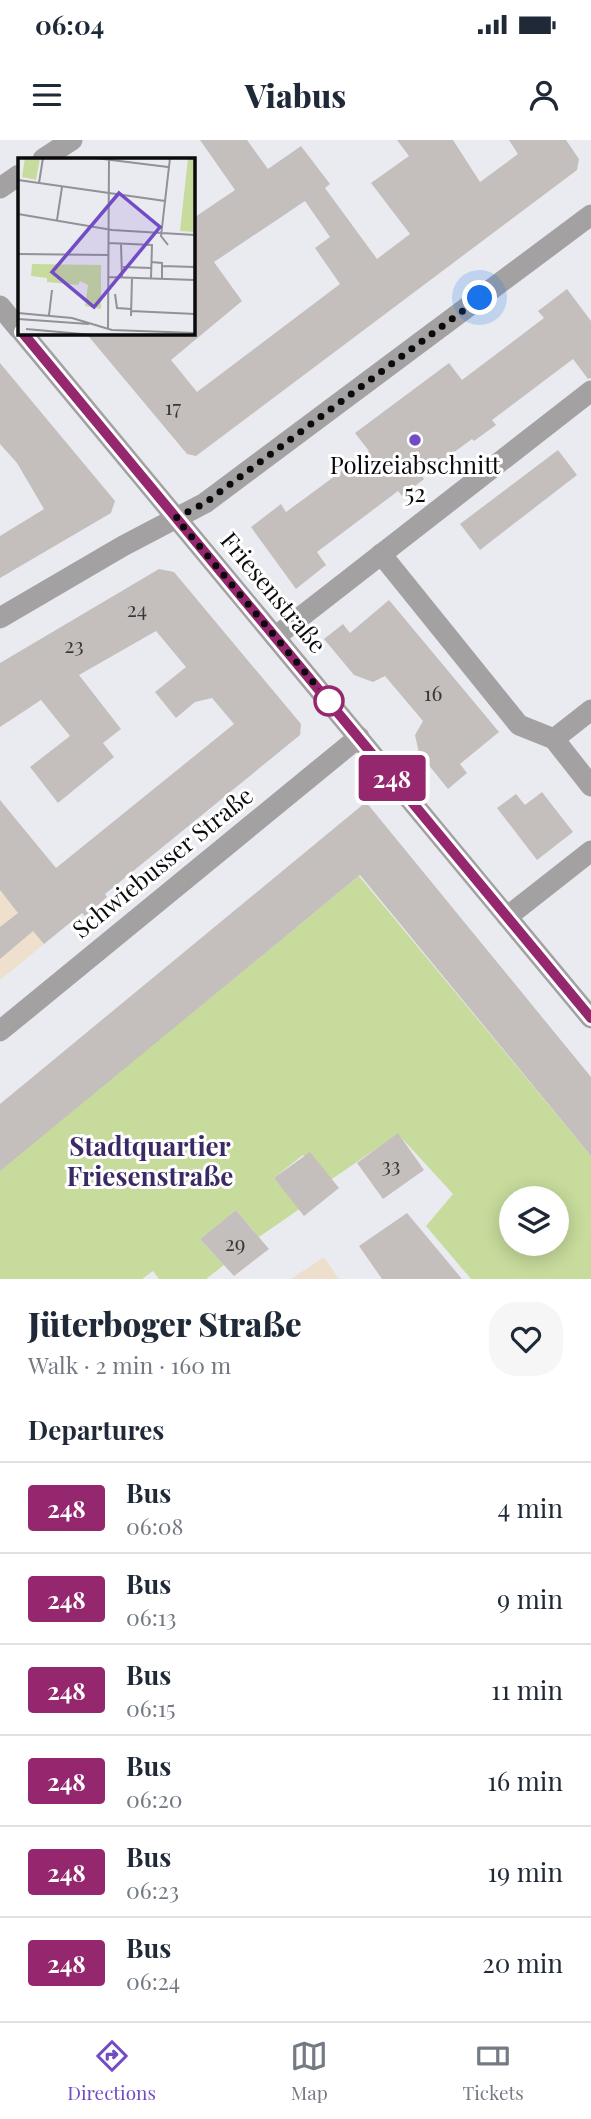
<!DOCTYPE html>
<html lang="en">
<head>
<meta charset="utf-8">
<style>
  body { margin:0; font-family:"Playfair Display",serif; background:#f6f6f7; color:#1f2937; height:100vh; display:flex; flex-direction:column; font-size:26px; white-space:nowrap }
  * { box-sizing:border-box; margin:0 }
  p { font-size:23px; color:#747a83 }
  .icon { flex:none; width:38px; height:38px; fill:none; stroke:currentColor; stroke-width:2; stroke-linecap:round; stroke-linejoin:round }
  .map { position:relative; height:1139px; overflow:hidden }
  .side { display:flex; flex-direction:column; background:#fff; flex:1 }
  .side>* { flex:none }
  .badge { padding:0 14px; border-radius:5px; font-size:24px; line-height:46px }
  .controls { position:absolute; left:499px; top:1046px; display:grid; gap:14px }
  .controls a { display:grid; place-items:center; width:70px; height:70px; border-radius:50%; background:#fff; box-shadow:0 4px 18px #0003; font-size:35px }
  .you { position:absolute; width:35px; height:35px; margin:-18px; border:5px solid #fff; border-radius:50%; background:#1a73e8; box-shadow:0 0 0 10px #1a73e833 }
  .map>.badge { position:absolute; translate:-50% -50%; box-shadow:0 0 0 4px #fff }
  h2 { padding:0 28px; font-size:26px; line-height:63px }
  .round { display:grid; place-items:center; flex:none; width:74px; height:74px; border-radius:28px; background:#f6f6f7 }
  .head { display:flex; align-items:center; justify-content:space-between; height:119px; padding:0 28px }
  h1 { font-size:33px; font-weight:800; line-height:52px }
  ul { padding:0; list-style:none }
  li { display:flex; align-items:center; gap:21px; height:91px; padding:0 28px; border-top:2px solid #e0e1e3 }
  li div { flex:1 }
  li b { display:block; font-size:26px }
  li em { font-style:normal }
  li .badge { min-width:77px; font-weight:700; text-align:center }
  .status { display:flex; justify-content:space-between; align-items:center; height:49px; padding:0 35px; background:#fff; direction:ltr }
  .status svg { height:19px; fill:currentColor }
  header { display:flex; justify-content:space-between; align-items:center; height:91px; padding:0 28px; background:#fff; font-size:32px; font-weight:800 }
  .tab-bar { display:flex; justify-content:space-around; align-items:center; height:98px; border-top:2px solid #e0e1e3; background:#fff; font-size:19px; color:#747a83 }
  .tab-bar a { display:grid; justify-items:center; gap:4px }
  .tab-bar .active { color:#724cc5 }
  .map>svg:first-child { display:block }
  .commercial { fill:#eedfcc }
  .education { fill:#efdfcd }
  .green { fill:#c7db9c; fill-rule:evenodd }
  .building { fill:#c4bfbc; fill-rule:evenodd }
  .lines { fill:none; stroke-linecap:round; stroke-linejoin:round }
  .minor { stroke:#a3a1a1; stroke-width:21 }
  .line-casing { stroke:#fff; stroke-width:16 }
  .line { stroke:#95276e; stroke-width:10 }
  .walk { stroke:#0b0b0d; stroke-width:7; stroke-dasharray:0 12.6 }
  .poi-dot { fill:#724cc5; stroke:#fff; stroke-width:2.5 }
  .stop-dot { fill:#fff; stroke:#95276e; stroke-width:3.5 }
  .labels { text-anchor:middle; stroke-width:6; stroke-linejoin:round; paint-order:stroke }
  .number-label { font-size:21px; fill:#393839 }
  .poi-label { font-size:24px; fill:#0b0b0d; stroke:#fff }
  .street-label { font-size:24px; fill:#0b0b0d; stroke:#fff }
  .neighbourhood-label { font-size:26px; font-weight:bold; fill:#3a2964; stroke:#fff }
  .inset-road { fill:none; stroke:#919196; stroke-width:2 }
  .view { fill:#724cc5; fill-opacity:0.15; stroke:#724cc5; stroke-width:3.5 }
  .inset-edge { fill:none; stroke:#0b0b0d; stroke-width:3.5 }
</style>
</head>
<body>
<div class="status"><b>06:04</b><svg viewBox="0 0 49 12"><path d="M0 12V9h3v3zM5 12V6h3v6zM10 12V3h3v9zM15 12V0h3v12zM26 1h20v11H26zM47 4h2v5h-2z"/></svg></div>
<header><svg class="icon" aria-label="menu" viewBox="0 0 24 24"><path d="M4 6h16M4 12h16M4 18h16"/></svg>Viabus<svg class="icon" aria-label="person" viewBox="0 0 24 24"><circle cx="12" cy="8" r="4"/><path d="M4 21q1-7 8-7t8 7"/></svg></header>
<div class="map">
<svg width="591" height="1139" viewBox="0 0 591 1139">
  <rect width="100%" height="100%" fill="#eaebf1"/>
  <polygon class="commercial" points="324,1117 339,1139 291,1139"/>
  <polygon class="education" points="0,750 44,804 0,840"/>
  <path class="green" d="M359 736 591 1016V1139H471L426 1086 453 1054 398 994 326 1043 303 1015 274 1038 301 1068 259 1097 236 1070 200 1099 224 1125 206 1139H159L153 1131 142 1139H0V1029ZM511 1059H556V1104H511Z"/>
  <g class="building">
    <path d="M200 0H247L268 29 301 6 330 44 325 48 377 119 410 94 371 43 409 16 397 0H453L480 42 518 14 509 0H566L579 19 577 30 196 316 187 314 85 192H192V79L235 50ZM305 61 330 97 315 108 340 144 197 252 171 220 242 161 214 122Z"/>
    <polygon points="567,149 591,181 591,238 588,239 573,219 492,280 496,285 474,301 472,299 422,336 424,339 402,356 398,351 317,412 326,425 296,449 251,387 281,364 286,372 369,311 355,293 449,223 462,240 544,178 538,171"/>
    <polygon points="0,223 115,361 111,373 0,438 0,396 44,369 17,323 0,304"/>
    <polygon points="558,310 577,335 480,410 460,384"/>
    <polygon points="159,429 174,432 301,584 300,595 105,754 107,757 85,776 82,773 44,804 33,791 0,819 0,787 18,773 0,750 0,660 56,728 234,584 212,558 195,562 176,578 155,552 186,527 156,491 79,535 121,589 103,603 114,617 58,663 30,627 70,596 41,560 0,587 0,523"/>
    <polygon points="389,460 499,592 460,624 467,633 448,649 419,613 415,595 423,581 385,536 373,542 354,535 324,499 343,484 350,493"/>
    <polygon points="542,652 573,692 537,720 497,668 516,654 525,665"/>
    <polygon points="366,662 591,937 591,1016 360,735 0,1031 0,964"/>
    <polygon points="398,993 424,1030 383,1059 357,1023"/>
    <polygon points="310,1012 339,1048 304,1076 274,1038"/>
    <polygon points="236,1070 269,1109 234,1136 200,1099"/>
    <polygon points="407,1073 462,1139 382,1139 359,1106"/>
  </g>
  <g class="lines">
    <g class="minor">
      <polyline points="43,19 72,0"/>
      <polyline points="0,48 19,35"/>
      <polyline points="0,166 19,189"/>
      <polyline points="22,192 591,878"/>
      <polyline points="381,414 519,585 554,599 591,646"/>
      <polyline points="0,478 123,406 205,363 591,75"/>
      <polyline points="275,497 591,251"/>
      <polyline points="554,599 591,570"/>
      <polyline points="507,777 591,711"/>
      <polyline points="0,891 359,597"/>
    </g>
  </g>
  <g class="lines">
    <defs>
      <polyline id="line" points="22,192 591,878"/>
    </defs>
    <use href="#line" class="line-casing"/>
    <use href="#line" class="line"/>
    <polyline class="walk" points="329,561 176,378 205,363 480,158"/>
  </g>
  <circle class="poi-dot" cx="415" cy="300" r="7"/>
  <circle class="stop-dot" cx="329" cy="561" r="14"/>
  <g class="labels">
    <g class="number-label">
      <text x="173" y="275">17</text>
      <text x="137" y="477">24</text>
      <text x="74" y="513">23</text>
      <text x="433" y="561">16</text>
      <text x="391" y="1033">33</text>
      <text x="235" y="1111">29</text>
    </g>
    <g class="poi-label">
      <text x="415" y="334">Polizeiabschnitt<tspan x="415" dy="28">52</tspan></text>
    </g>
    <g class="street-label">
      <text transform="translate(273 453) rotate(50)" y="8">Friesenstraße</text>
      <text transform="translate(163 723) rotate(-39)" y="8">Schwiebusser Straße</text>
    </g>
    <g class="neighbourhood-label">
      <text x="150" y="1016">Stadtquartier<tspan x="150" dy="30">Friesenstraße</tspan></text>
    </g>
  </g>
  <g transform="translate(18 18)">
    <rect width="177" height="177" fill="#eaebf1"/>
    <path d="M7 0H22L18 22 4 19ZM170 0H177V74L162 73ZM14 106 83 107V151L67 148 70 127 62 123 60 127 29 124V120L13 118Z" fill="#c7db9c"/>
    <path class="inset-road" d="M77 0 150 9M0 22 147 43M21 25 25 0M0 56 94 72 177 77M39 62 44 29M91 85 134 87 133 120M103 86 104 119M150 87 143 78 152 0M0 96 91 97M133 104 144 105V121M144 108 177 109M105 109 133 110M91 119 177 122M97 136 99 150 113 151M113 153 177 156M0 155 54 160 94 172 177 175M31 157 34 132M113 158 114 119M0 161 71 166M8 171 75 177M90 171 91 0"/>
    <path class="view" d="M101 35 142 69 76 149 34 114Z"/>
    <rect width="177" height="177" class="inset-edge"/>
  </g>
</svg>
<div class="controls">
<a><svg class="icon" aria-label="layers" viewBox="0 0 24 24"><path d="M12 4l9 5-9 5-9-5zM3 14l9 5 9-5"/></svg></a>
</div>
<div class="you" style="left:480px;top:158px"></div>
<b class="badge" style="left:392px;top:638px;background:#95276e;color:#fff">248</b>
</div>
<section class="side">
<div class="head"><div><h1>Jüterboger Straße</h1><p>Walk · 2 min · 160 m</p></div><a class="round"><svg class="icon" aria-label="heart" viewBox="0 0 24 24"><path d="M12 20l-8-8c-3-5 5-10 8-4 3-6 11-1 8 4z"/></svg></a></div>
<h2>Departures</h2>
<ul>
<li><span class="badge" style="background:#95276e;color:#fff">248</span><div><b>Bus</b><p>06:08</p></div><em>4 min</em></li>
<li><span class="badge" style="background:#95276e;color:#fff">248</span><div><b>Bus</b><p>06:13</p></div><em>9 min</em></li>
<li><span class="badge" style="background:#95276e;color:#fff">248</span><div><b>Bus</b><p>06:15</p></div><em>11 min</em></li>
<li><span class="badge" style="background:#95276e;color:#fff">248</span><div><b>Bus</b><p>06:20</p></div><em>16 min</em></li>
<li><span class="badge" style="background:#95276e;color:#fff">248</span><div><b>Bus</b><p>06:23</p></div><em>19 min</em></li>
<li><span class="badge" style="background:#95276e;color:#fff">248</span><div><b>Bus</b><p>06:24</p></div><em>20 min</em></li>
</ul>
</section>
<nav class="tab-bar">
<a class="active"><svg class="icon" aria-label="directions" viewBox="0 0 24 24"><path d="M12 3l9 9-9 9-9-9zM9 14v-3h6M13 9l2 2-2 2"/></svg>Directions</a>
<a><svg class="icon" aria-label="map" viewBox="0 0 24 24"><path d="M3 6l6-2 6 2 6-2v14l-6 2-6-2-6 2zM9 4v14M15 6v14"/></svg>Map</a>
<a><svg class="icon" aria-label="tickets" viewBox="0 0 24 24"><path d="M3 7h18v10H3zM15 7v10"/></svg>Tickets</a>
</nav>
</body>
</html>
